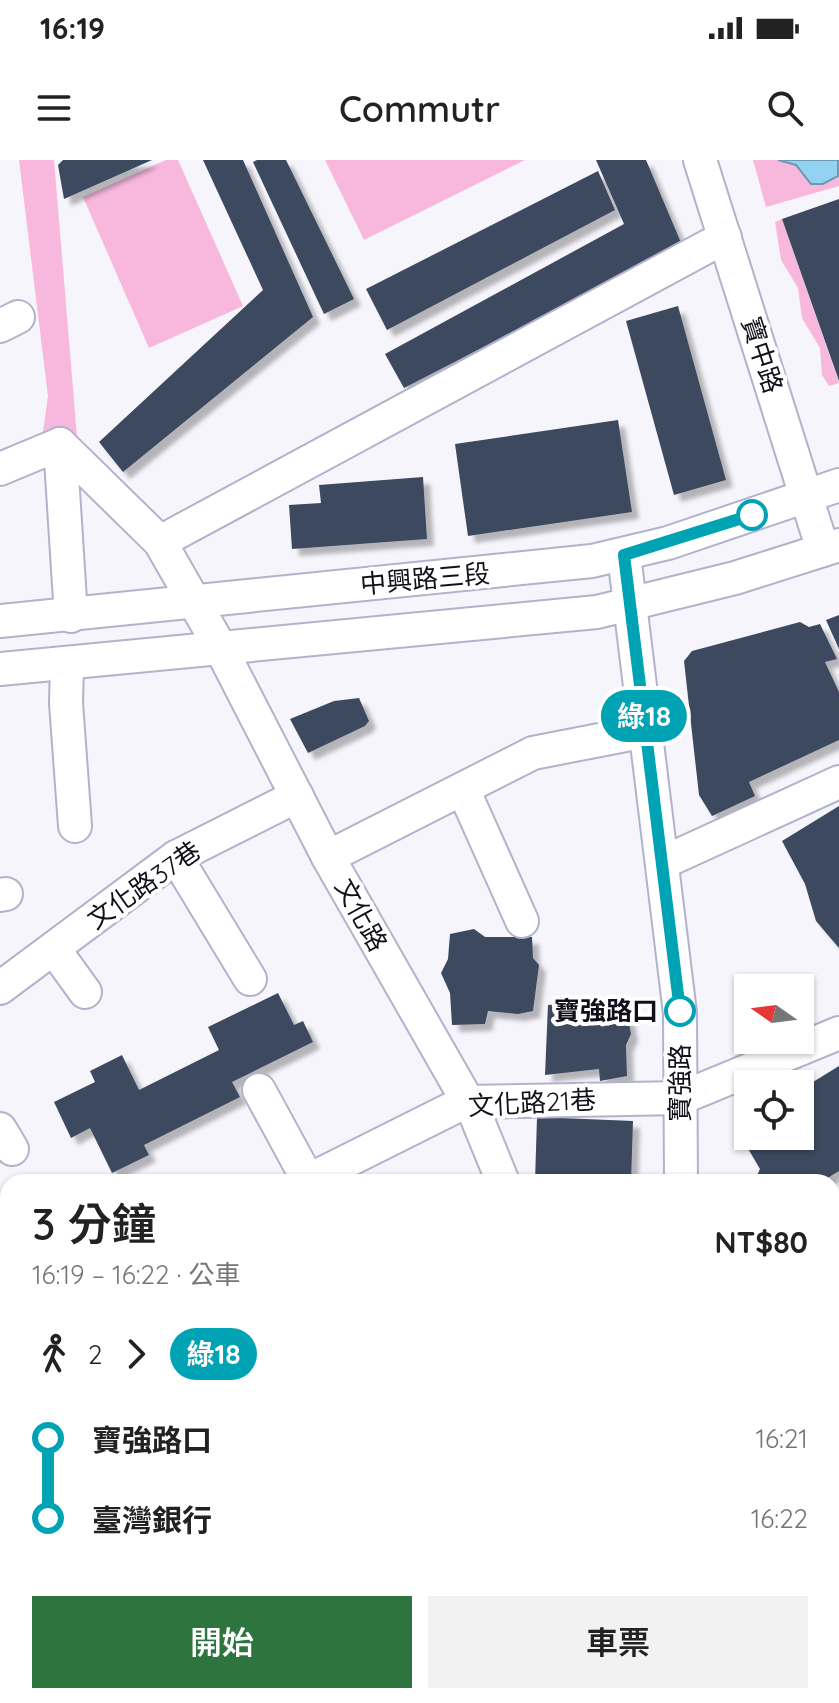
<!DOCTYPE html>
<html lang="zh-TW">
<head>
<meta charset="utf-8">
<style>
  body { margin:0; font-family:Quicksand,"Noto Sans TC",sans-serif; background:#f2f2f2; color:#222; height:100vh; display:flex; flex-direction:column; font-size:30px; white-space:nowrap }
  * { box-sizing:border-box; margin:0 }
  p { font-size:26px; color:#767676 }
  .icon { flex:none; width:44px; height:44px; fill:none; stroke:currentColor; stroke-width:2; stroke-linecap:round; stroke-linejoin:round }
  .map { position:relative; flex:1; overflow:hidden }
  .side { position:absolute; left:0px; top:1014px; width:840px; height:530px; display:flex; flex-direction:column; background:#fff; border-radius:24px 24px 0 0; box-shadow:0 2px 6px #0004 }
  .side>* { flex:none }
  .badge { padding:0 16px; border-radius:26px; font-size:28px; line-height:52px }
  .needle { width:52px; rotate:284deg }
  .tools { position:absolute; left:734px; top:814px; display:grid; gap:16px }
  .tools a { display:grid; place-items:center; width:80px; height:80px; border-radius:0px; background:#fff; box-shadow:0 2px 6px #0004; font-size:40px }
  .map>.badge { position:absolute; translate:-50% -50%; box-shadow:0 0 0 4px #fff }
  .legs { display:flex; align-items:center; gap:12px; height:88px; padding:0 32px; font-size:26px }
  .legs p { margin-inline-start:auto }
  .head { display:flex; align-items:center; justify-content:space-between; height:136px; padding:0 32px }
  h1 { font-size:44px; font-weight:600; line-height:60px }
  .action { display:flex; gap:16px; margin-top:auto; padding:16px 32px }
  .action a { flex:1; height:92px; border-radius:0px; background:#2e743f; color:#fff; font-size:32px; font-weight:600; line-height:92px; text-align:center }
  .action a+a { background:#f2f2f2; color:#222 }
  ul { padding:0 32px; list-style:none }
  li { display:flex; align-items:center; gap:28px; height:80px; font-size:30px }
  li i { display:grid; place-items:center; width:12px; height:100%; margin:0 10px; background:currentColor }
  li i::after { content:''; width:20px; height:20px; margin:-10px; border:6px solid; border-radius:50%; background:#fff }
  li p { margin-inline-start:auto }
  li:first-child i { background:linear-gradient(#0000 50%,currentColor 0) }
  li:last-child i { background:linear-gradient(currentColor 50%,#0000 0) }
  .status { display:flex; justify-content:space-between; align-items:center; height:56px; padding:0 40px; background:#fff; direction:ltr }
  .status svg { height:22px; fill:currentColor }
  header { display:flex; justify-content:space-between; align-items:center; height:104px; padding:0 32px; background:#fff; font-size:36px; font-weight:600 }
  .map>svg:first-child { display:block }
  .green { fill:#f8b8de }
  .water { fill:#94d2f2; stroke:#6d98b1; stroke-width:2 }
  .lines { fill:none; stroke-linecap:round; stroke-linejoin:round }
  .canal { stroke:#94d2f2; stroke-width:26 }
  .building { fill:#3d495e; filter:url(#shadow) }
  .minor-casing { stroke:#b3b2cd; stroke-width:36 }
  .major-casing { stroke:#b3b2cd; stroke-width:44 }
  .minor { stroke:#fff; stroke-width:32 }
  .major { stroke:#fff; stroke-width:40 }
  .line-1-casing { stroke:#fff; stroke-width:18 }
  .line-1 { stroke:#00a3b4; stroke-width:12 }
  .stop-1-dot { fill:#fff; stroke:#00a3b4; stroke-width:4 }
  .labels { text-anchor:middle; stroke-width:8; stroke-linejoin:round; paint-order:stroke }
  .street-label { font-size:26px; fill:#11101a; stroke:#fff }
  .stop-label { font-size:26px; font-weight:bold; fill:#11101a; stroke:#fff; text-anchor:end }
</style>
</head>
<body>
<div class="status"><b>16:19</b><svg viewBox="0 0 49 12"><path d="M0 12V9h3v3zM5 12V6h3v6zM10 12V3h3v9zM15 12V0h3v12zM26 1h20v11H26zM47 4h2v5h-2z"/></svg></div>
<header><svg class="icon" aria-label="menu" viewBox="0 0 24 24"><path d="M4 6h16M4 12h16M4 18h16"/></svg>Commutr<svg class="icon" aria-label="search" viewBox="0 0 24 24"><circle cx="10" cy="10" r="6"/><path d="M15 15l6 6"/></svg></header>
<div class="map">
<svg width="839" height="1543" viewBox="0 0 839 1543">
  <defs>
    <filter id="shadow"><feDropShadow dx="7" dy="7" stdDeviation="2" flood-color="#0004"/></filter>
  </defs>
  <rect width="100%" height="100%" fill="#f5f5fb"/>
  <g class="green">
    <polygon points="19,0 54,0 77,277 42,279 48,236"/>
    <polygon points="166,0 178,0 243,146 149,188 83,37"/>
    <polygon points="325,0 525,0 364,80"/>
    <polygon points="753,0 839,0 839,26 766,47"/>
    <polygon points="782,59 839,223 829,226 822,215 820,188 802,158 798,128 781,100 775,62"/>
  </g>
  <polygon class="water" points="778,0 838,0 838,16 823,24 811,24 796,5"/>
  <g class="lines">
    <polyline class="canal" points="832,1497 839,1506"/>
  </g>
  <g class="building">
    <polygon points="63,0 152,0 64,39 58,5"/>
    <polygon points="203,0 243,0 313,157 123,312 99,282 263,130"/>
    <polygon points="257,0 286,0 354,139 324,154 253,2"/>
    <polygon points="596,0 646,0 682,85 404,228 385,194 624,64"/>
    <polygon points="598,11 615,50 387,170 366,129"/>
    <polygon points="839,39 839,221 782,59"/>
    <polygon points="678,146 726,320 674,335 626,161"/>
    <polygon points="618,260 632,352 468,376 455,284"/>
    <polygon points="423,317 427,379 292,389 289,345 321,343 319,325"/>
    <polygon points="839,455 839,489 826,460"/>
    <polygon points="800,462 809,467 820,464 837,499 825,502 839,532 839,580 749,622 755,636 712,656 699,635 684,501 692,491"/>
    <polygon points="359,538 369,561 365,566 308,593 290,559 334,541"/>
    <polygon points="839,646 839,788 816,761 805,724 782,681"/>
    <polygon points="474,769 485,777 532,777 533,798 539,805 533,851 518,854 488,851 485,864 452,865 450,833 441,813 448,799 450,774"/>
    <polygon points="278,833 294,865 303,861 313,882 232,922 240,937 144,985 149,995 112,1013 90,968 71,978 54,942 95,922 90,911 122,895 139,930 219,890 208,867"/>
    <polygon points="624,837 631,874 626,885 627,916 600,921 599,909 545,915 548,845"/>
    <polygon points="839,906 839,1011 821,1022 754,1022 760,1009 736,968 748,960 748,976 800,976 800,930"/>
    <polygon points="537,957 633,961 631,1022 535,1022"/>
    <rect x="832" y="1128" width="7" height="81"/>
    <polygon points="660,1536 695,1536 700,1537 698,1543 658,1543"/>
  </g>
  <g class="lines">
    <defs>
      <g id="minor">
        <polyline points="700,0 823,390"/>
        <polyline points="0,166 18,157"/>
        <polyline points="0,309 60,284"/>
        <polyline points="160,382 725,77"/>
        <polyline points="624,395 680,853 681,1022"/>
        <polyline points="71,456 60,284 160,382 220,487 328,697 476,956 503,1022"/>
        <polyline points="0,461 592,401 668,383 839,325"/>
        <polyline points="67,503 66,543 75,666"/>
        <polyline points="0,509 597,452 735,418 839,385"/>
        <polyline points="463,629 522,761"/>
        <polyline points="176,697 250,819"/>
        <polyline points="328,697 533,593 646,571"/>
        <polyline points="662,703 839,622"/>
        <polyline points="0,735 6,734"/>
        <polyline points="54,789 85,832"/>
        <polyline points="0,828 176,697 297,636"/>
        <polyline points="259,930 308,1020"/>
        <polyline points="0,969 12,989"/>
        <polyline points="305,1022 465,942 681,938 839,873"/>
        <polyline points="832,1057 839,1053"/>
        <polyline points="0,1159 8,1162"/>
        <polyline points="0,1492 8,1490"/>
        <polyline points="130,1543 135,1536"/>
        <polyline points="623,1543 624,1536"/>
      </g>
      <g id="major">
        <polyline points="832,1263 839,1262"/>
        <polyline points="0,1296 8,1296"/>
        <polyline points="832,1304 839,1304"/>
        <polyline points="0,1325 8,1325"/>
      </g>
    </defs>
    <use href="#minor" class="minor-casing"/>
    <use href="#major" class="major-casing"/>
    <use href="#minor" class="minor"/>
    <use href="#major" class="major"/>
  </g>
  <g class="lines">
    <defs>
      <polyline id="line-1" points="680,851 624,395 752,355"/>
    </defs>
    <use href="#line-1" class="line-1-casing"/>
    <use href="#line-1" class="line-1"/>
  </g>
  <g class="stop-1-dot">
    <circle cx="752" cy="355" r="14"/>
    <circle cx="680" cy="851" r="14"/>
  </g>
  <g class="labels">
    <g class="street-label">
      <text transform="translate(762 195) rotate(72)" y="9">寶中路</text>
      <text transform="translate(425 419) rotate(-5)" y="9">中興路三段</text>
      <text transform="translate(144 725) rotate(-35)" y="9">文化路37巷</text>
      <text transform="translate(361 755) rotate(61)" y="9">文化路</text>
      <text transform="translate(680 923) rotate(-90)" y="9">寶強路</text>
      <text transform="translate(532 943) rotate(-3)" y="9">文化路21巷</text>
    </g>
    <g class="stop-label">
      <text x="658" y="860">寶強路口</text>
    </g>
  </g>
</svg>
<div class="tools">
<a><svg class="needle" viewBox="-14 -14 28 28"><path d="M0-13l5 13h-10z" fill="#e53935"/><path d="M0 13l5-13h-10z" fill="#767676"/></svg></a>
<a><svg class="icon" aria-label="locate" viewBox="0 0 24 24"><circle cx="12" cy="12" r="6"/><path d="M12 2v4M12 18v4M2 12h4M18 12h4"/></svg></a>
</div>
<b class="badge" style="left:644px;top:556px;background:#00a3b4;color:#fff">綠18</b>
<section class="side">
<div class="head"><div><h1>3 分鐘</h1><p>16:19 – 16:22 · 公車</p></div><b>NT$80</b></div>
<div class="legs"><svg class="icon" aria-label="walk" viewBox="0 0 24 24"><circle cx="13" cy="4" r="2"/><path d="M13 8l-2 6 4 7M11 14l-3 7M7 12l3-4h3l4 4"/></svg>2<svg class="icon" aria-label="forward" viewBox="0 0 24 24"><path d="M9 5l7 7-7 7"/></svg><b class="badge" style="background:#00a3b4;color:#fff">綠18</b></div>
<ul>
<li><i style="color:#00a3b4"></i><b>寶強路口</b><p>16:21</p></li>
<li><i style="color:#00a3b4"></i><b>臺灣銀行</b><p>16:22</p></li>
</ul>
<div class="action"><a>開始</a><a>車票</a></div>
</section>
</div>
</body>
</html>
